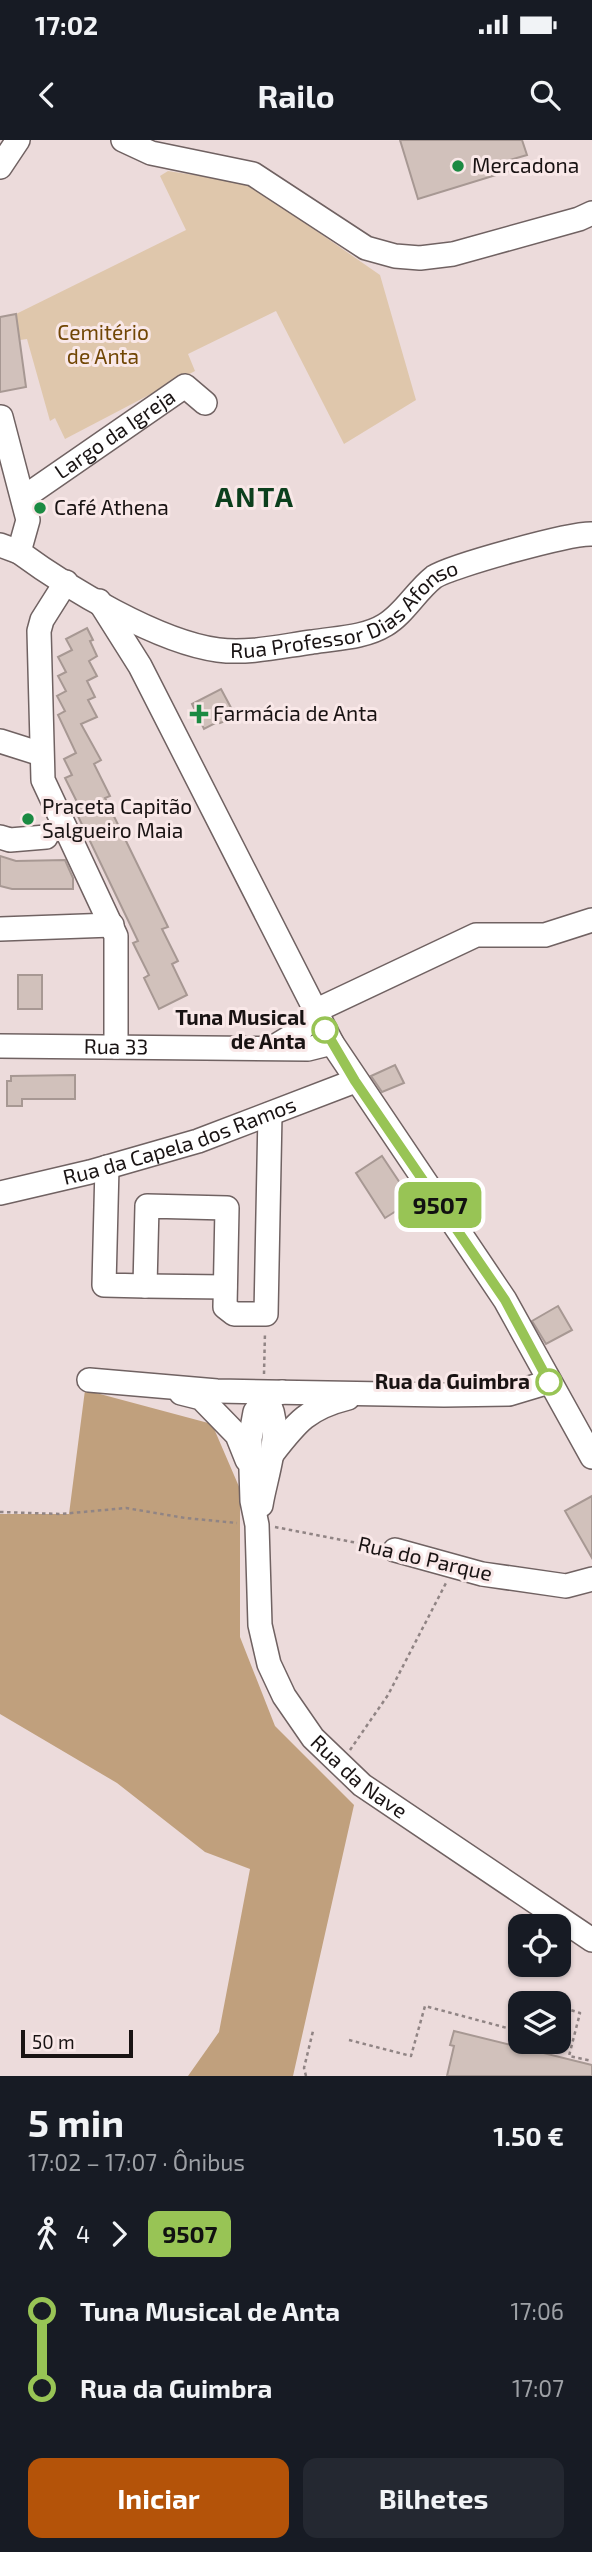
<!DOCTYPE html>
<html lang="pt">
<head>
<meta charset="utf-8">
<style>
  body { margin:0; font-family:"Exo 2",sans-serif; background:#242831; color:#f1f3f6; height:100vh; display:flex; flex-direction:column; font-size:26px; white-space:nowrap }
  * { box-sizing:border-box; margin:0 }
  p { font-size:23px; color:#9ea1a6 }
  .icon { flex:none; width:38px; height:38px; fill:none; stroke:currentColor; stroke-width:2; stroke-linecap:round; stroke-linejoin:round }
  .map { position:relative; height:1936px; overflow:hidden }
  .side { display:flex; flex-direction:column; background:#171b24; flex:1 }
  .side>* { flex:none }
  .badge { padding:0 14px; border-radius:10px; font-size:24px; line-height:46px }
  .fabs { position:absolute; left:508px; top:1774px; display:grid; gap:14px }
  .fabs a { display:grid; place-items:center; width:63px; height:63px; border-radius:14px; background:#171b24; box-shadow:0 2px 5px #0004; font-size:35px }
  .scale { position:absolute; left:21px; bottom:18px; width:112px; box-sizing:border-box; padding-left:7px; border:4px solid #191313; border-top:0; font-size:19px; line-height:24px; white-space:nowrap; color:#191313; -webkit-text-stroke:5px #f9e8e8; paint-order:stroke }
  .map>.badge { position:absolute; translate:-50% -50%; box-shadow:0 0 0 4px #fff }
  .legs { display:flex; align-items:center; gap:10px; height:77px; padding:0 28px; font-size:23px }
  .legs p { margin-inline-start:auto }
  .head { display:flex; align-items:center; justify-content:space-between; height:119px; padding:0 28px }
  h1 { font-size:38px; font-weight:700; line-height:52px }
  .button { display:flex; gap:14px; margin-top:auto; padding:14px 28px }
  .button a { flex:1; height:80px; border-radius:14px; background:#b45309; color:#fff; font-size:28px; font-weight:700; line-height:80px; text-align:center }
  .button a+a { background:#242831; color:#f1f3f6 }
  ul { padding:0 28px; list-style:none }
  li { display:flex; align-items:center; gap:24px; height:77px; font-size:26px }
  li i { display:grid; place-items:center; width:10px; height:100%; margin:0 9px; background:currentColor }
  li i::after { content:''; width:18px; height:18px; margin:-9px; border:5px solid; border-radius:50%; background:#171b24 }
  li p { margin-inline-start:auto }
  li:first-child i { background:linear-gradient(#0000 50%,currentColor 0) }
  li:last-child i { background:linear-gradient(currentColor 50%,#0000 0) }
  .status { display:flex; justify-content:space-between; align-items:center; height:49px; padding:0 35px; background:#171b24; direction:ltr }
  .status svg { height:19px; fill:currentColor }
  header { display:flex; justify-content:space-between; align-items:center; height:91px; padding:0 28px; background:#171b24; font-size:32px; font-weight:700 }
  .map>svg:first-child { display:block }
  .green { fill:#dfc7ac }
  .forest { fill:#c0a07d }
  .building { fill:#d1c1bb; stroke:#a79893; stroke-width:2 }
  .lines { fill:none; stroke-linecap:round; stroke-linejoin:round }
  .minor-casing { stroke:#706262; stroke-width:26 }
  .path { stroke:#908484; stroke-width:2.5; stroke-dasharray:3.5 3.5; stroke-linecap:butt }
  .minor { stroke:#fff; stroke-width:23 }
  .line-1-casing { stroke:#fff; stroke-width:16 }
  .line-1 { stroke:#98c455; stroke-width:10 }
  .poi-dot { fill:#1b8a42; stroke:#f9e8e8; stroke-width:2.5 }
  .stop-1-dot { fill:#fff; stroke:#98c455; stroke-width:3.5 }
  .labels { text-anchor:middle; stroke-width:6; stroke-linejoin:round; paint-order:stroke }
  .poi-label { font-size:21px; fill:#191313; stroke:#f9e8e8; text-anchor:start }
  .park-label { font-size:21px; fill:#714605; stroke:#f9e8e8 }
  .street-label { font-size:21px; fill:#191313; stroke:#f9e8e8 }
  .stop-label { font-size:21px; font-weight:bold; fill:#191313; stroke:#f9e8e8; text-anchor:end }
  .district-label { font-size:28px; font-weight:bold; letter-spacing:2px; fill:#0c3f1d; stroke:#f9e8e8 }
</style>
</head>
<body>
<div class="status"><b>17:02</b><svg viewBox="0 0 49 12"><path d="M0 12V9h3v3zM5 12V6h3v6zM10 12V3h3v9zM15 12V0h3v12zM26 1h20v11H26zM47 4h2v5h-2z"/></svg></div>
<header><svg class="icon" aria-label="back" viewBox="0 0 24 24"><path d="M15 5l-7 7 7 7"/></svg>Railo<svg class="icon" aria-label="search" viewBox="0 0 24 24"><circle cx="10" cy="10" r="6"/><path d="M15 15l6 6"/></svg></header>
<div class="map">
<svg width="592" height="1936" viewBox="0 0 592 1936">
  <rect width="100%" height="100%" fill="#ecdbdb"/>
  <polygon class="green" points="168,31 239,42 256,49 380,135 416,260 344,304 276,171 188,214 195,231 65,299 55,278 50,281 27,199 20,200 16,174 186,90 160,36"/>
  <polygon class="forest" points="85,1250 212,1284 240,1349 240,1497 275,1586 354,1665 293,1936 188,1936 219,1892 250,1729 205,1712 117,1643 0,1574 0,1374 69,1374"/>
  <g class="building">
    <polygon points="400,0 522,0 527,15 506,21 509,31 418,59"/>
    <polygon points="16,174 26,247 0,252 0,177"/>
    <polygon points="87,488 93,500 90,501 97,516 89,521 97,536 87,541 95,557 88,560 97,577 81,584 101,620 94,624 110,656 105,658 168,787 162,789 178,821 172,824 187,855 159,869 144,838 149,835 133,803 138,801 76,672 81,670 65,638 72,635 64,619 76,613 58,575 65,571 57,556 66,551 58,536 66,532 58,517 72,510 66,499"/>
    <polygon points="221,549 236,577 220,583 219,581 204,589 192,564"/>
    <polygon points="0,716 16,721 65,720 73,738 73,749 12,749 0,746"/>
    <rect x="18" y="835" width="24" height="34"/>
    <polygon points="395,925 404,943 382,952 371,936"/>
    <polygon points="75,935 75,959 22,959 22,966 7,966 7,941 11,941 11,936"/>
    <polygon points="382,1016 412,1061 385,1078 356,1033"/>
    <polygon points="558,1166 572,1190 546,1204 532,1181"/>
    <polygon points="592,1356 592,1418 565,1371"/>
    <polygon points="454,1891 592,1925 592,1936 447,1936 454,1906 450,1905"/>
  </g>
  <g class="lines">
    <defs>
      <g id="minor">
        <polyline points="123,0 151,13 253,34 366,108 395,116 420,118 453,114 579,79 592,73"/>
        <polyline points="0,27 18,0"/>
        <polyline points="1,277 28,380 19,412"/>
        <path id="s1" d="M23 358 185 246 205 263"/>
        <path id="s2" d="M0 405 19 412C68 448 158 502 218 510 249 514 282 506 312 502 336 498 364 498 385 485 404 474 416 451 434 437 451 426 570 393 592 394"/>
        <polyline points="66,442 42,480 39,491 43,640 116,796 116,907"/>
        <polyline points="99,461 140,526 332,903 505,1160 592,1317"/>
        <polyline points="0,601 41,614"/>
        <polyline points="0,697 10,700 46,697"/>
        <polyline points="0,789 112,785"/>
        <path id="s3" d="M0 906 308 909 332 903"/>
        <polyline points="272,908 300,891 315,871 476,795 545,795 592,780"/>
        <polyline points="107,1027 104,1145 145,1146 147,1066 227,1068 225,1167 234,1174 266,1174 270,974"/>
        <path id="s4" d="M0 1053 90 1032 198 1001 355 941"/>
        <polyline points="145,1146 225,1147"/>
        <polyline points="89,1240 217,1251 444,1255 509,1254 549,1242"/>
        <path id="s5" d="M282 1252 265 1258 255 1272 250 1299 252 1361 257 1385 260 1485 269 1524 284 1556 313 1598 362 1645 592 1800"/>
        <polyline points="181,1253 201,1258 237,1295 247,1320"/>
        <path d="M253 1253C258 1255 264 1257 267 1261 285 1285 265 1338 261 1365"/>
        <path d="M273 1313C297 1282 308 1268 348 1258"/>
        <polyline points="395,1410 482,1434 566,1446 592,1439"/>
      </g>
    </defs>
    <use href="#minor" class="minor-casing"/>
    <g class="path">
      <polyline points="264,1234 265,1192"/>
      <polyline points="0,1372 61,1374 126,1368 185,1378 237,1383"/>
      <polyline points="275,1387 378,1407"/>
      <polyline points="350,1610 388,1555 446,1443"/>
      <polyline points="558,1866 580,1873 569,1916 592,1921"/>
      <polyline points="349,1900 411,1916 425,1866 511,1889 521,1856 549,1864"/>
      <polyline points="306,1936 304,1928 313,1891"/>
    </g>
    <use href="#minor" class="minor"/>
  </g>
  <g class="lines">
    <defs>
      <polyline id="line-1" points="325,890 355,941 505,1160 549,1242"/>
    </defs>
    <use href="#line-1" class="line-1-casing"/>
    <use href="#line-1" class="line-1"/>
  </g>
  <g class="poi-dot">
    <circle cx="458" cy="26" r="7"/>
    <circle cx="40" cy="368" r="7"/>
    <path d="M195.5 563.5h7v7h7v7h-7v7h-7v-7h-7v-7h7z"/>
    <circle cx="28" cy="679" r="7"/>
  </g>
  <g class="stop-1-dot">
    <circle cx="325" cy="890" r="12"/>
    <circle cx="549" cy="1242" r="12"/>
  </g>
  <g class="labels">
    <g class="poi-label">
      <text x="472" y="33">Mercadona</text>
      <text x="54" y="375">Café Athena</text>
      <text x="213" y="581">Farmácia de Anta</text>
      <text x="42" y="674">Praceta Capitão<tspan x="42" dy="24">Salgueiro Maia</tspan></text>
    </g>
    <g class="park-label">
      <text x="103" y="200">Cemitério<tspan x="103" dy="24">de Anta</tspan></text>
    </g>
    <g class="street-label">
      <text dy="7" stroke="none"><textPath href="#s1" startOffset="112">Largo da Igreja</textPath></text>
      <text dy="7" stroke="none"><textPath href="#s2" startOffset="382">Rua Professor Dias Afonso</textPath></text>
      <text dy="7" stroke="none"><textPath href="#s3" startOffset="116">Rua 33</textPath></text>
      <text dy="7" stroke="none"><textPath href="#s4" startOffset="187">Rua da Capela dos Ramos</textPath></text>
      <text transform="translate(425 1419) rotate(13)" y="7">Rua do Parque</text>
      <text dy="7" stroke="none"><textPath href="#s5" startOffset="436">Rua da Nave</textPath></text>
    </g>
    <g class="stop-label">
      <text x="306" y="885">Tuna Musical<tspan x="306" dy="24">de Anta</tspan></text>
      <text x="530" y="1249">Rua da Guimbra</text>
    </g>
    <g class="district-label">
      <text x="255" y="367">ANTA</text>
    </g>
  </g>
</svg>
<div class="fabs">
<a><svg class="icon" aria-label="locate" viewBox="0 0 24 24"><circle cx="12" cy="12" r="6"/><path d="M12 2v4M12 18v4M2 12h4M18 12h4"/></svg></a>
<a><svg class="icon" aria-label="layers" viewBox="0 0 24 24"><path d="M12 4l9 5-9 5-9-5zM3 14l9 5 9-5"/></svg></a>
</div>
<div class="scale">50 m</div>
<b class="badge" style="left:440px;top:1065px;background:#98c455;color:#111">9507</b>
</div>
<section class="side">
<div class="head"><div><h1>5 min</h1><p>17:02 – 17:07 · Ônibus</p></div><b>1.50 €</b></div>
<div class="legs"><svg class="icon" aria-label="walk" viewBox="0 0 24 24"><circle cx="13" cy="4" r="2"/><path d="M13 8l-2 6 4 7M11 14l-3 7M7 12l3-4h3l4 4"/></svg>4<svg class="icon" aria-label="forward" viewBox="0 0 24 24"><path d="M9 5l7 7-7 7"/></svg><b class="badge" style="background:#98c455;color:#111">9507</b></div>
<ul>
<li><i style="color:#98c455"></i><b>Tuna Musical de Anta</b><p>17:06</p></li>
<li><i style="color:#98c455"></i><b>Rua da Guimbra</b><p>17:07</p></li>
</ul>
<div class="button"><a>Iniciar</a><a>Bilhetes</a></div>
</section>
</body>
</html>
